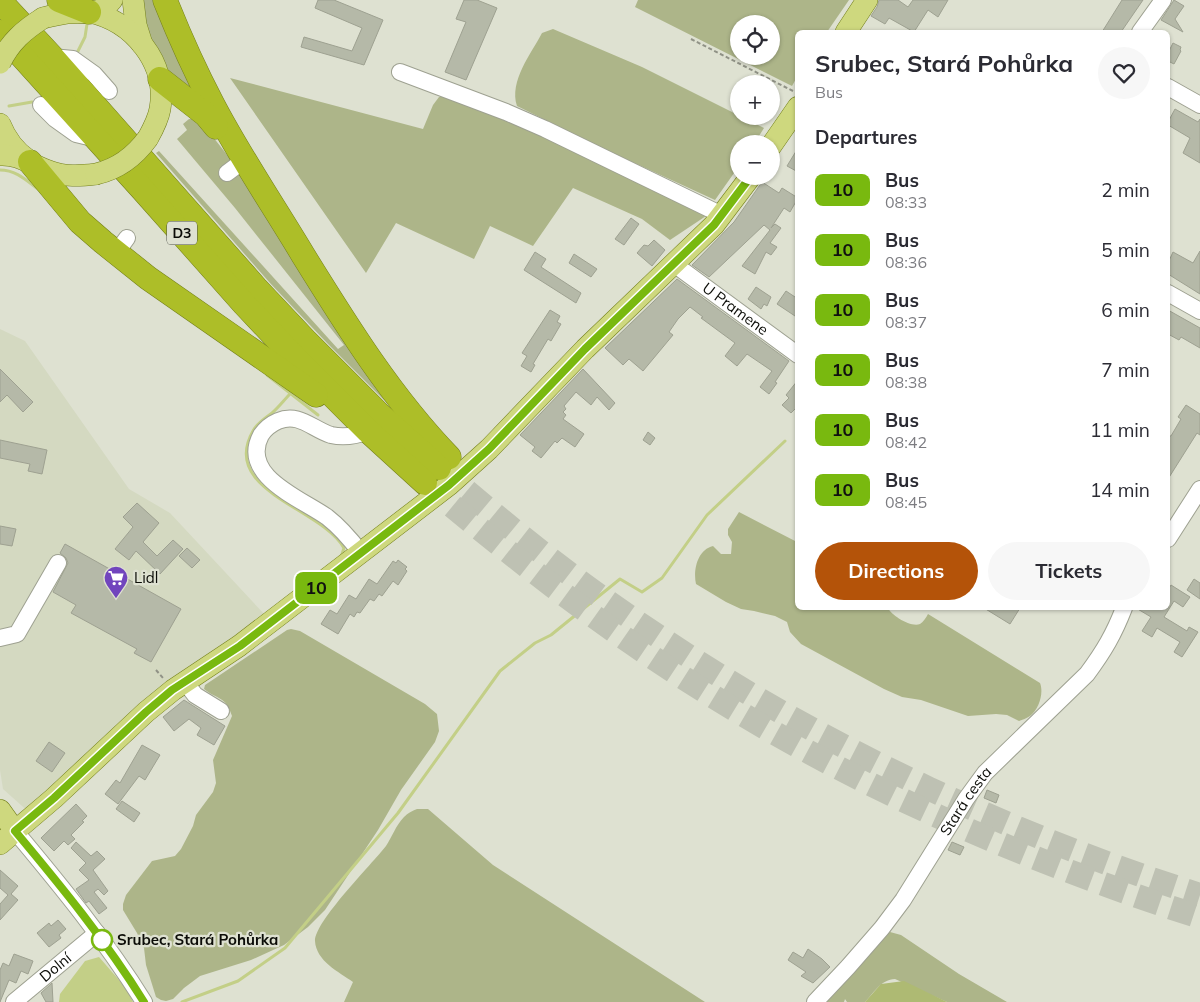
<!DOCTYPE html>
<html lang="en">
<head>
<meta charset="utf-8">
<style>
  body { margin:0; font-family:Mulish,sans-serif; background:#f7f7f7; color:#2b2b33; height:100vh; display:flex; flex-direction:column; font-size:19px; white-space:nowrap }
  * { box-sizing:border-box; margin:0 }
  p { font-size:16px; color:#7c7c81 }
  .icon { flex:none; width:28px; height:28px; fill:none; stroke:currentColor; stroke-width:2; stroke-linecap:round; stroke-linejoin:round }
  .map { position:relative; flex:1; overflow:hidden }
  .drawer { position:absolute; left:795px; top:30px; width:375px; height:580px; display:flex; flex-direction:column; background:#fff; border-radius:8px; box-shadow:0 1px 4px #0004 }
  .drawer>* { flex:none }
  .badge { padding:0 10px; border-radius:8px; font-size:18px; line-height:32px }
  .controls { position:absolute; left:730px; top:15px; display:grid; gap:10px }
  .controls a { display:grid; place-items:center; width:50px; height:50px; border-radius:50%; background:#fff; box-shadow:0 1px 4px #0004; font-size:25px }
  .map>.badge { position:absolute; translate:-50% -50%; box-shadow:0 0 0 2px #fff }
  h2 { padding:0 20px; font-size:19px; line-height:45px }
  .round { display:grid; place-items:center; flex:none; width:52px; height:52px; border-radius:26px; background:#f7f7f7 }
  .head { display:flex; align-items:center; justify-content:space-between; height:85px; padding:0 20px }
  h1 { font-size:24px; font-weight:700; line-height:38px }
  .cta { display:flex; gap:10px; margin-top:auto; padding:10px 20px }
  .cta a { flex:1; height:58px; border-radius:30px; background:#b45309; color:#fff; font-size:20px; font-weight:700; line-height:58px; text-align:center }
  .cta a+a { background:#f7f7f7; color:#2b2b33 }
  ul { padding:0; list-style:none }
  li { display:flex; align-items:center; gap:15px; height:60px; padding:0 20px }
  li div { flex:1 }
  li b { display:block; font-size:19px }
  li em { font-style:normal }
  li .badge { min-width:55px; font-weight:700; text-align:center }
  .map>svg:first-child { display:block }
  .built { fill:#d4d9c1 }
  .green { fill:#adb589; fill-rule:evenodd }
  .forest { fill:#aeba73 }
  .water { fill:#c3cf87 }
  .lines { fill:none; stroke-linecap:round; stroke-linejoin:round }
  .stream { stroke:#c3cf87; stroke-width:3 }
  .building { fill:#b5b9a8; stroke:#9ea191 }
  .highway-tunnel { stroke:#bec1b3; stroke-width:24; stroke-dasharray:24 12; stroke-linecap:butt }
  .minor-casing { stroke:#9ea191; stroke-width:18 }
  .major-casing { stroke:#74801c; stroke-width:22 }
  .highway-casing { stroke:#74801c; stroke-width:25 }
  .path { stroke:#909286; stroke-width:2; stroke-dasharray:4 2.5; stroke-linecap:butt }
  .minor { stroke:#fff; stroke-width:16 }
  .major { stroke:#ced87e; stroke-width:21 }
  .highway { stroke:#adbe28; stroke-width:24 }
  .major-bridge-casing { stroke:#74801c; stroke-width:22; stroke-linecap:butt }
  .major-bridge { stroke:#ced87e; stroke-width:21 }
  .line-casing { stroke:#fff; stroke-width:11 }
  .line { stroke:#79b90f; stroke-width:8 }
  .stop-dot { fill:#fff; stroke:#79b90f; stroke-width:2.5 }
  .labels { text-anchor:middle; stroke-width:4.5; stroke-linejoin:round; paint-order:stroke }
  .shield { fill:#dee1d1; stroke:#4a4c44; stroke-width:1 }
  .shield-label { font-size:14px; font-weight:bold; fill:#0b0c07 }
  .street-label { font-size:15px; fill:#0b0c07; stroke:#dee1d1 }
  .poi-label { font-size:15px; fill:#0b0c07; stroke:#dee1d1; text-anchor:start }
  .stop-label { font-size:15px; font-weight:bold; fill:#0b0c07; stroke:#dee1d1; text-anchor:start }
</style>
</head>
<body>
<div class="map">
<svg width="1200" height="1002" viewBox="0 0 1200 1002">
  <rect width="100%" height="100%" fill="#dee1d1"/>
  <polygon class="built" points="0,329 25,341 129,489 170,513 266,616 31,814 3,789 0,770"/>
  <g class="green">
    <polygon points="139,0 157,0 203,101 177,86 146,34"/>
    <path d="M638 0H849L827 32H798L797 77 792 86 635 7ZM739 24H771V56H739Z"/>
    <path d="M553 29 642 67 764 128 754 144H739V166L715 200 617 155 517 106C509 81 531 54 542 33Z"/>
    <polygon points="230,78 423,129 433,105 439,97 454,95 630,176 706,216 670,240 642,219 573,188 533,246 490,226 474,259 396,223 366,273"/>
    <polygon points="189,119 196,119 202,123 239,170 392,401 388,404 327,343 270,283 156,153 159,151 338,349 344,345 235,208 177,139 187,130 183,124"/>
    <path d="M739 512 797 542 798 608H888C891 615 911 628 920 624 923 622 926 618 928 614L1040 683C1044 693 1039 709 1030 716 1027 718 1022 720 1019 721L1007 715 996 714 968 716 921 700 902 697 884 689 801 644 790 632 787 622 775 616 754 611 741 609 726 602 696 584C693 571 697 550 713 546L721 554H731L732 542 728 535V529Z"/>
    <path d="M291 629 300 631 425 704 437 714 439 731 435 742 401 790 378 830 325 910 308 927 284 945 251 960 200 976 184 988 173 999 166 1001 161 1000 156 997 146 965 144 948 137 933 123 910V904L126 895 152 861 175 856 181 849 193 826 196 815 213 792 216 783 213 760 232 716C225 695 219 701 204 689L205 685 287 630Z"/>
    <path d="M417 809H428L493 865 705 1002H344L353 982C339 972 316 961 315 941 315 921 372 864 386 846 392 837 396 825 404 817 408 813 412 811 417 809Z"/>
    <path d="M890 932 901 935 959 974 1007 1002H947L895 979C881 980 875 991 865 1002H847L845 999 844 1002H823L886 934Z"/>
  </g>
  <polygon class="forest" points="904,981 947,1002 865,1002 881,984"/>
  <polygon class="water" points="99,957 126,988 133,1002 59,1002 60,994 85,961"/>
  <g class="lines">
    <g class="stream">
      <polyline points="77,53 85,37 87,24"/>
      <polyline points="9,106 32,102"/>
      <path d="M0 170C16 170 26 180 38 189"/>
      <polyline points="267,375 318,415"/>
      <path d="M291 393C284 400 279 407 272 413 265 418 257 423 253 431 219 491 322 508 344 548L341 557"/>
      <polyline points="182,1002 238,981 285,948 398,813 500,671 535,643 551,635 620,579 642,592 662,578 707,515 785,441"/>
    </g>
  </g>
  <g class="building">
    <polygon points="318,0 334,0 383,20 364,65 301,47 304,37 352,51 362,28 315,8"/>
    <polygon points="464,0 477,0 497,8 466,80 445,72 466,22 456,19"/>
    <polygon points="879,0 898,0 908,7 913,0 948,0 938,17 928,10 914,32 889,18 885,24 871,16 877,7"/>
    <polygon points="1122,0 1143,0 1121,32 1102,32"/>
    <polygon points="1174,0 1184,6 1175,19 1183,32 1161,20"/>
    <polygon points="1173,43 1181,47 1180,50 1181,51 1174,64 1168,61 1168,53"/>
    <polygon points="1175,109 1198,122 1200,119 1200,163 1183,153 1190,138 1168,125 1168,122"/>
    <polygon points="798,148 798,172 787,166"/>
    <polygon points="762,182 779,193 782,188 798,198 790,212 784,208 771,228 775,224 781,228 770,243 777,247 771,255 766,252 755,274 742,266 770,230 764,225 709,277 692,265 734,222"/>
    <polygon points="631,218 639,224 624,245 615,239"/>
    <polygon points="654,240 665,250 652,266 637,253 644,245 648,246"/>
    <polygon points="1200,251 1200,294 1168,274 1168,263 1173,252 1193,263"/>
    <polygon points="535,252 546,259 541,267 581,293 576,303 524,270"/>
    <polygon points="574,254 597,269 591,277 569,263"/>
    <polygon points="677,279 789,361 775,382 777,383 769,394 760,387 772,371 747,354 737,366 725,356 735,343 701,318 703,317 690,307 678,319 669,332 673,335 643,371 629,359 623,365 605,348"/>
    <polygon points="756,287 771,297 767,306 764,304 761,309 748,299"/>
    <polygon points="786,291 798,299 798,318 777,304"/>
    <polygon points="550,310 560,316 557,322 561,324 551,341 548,339 533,364 535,365 531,372 521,366 527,356 522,353"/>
    <polygon points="1168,310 1200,328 1200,348 1181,337 1179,340 1168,334"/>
    <polygon points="0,369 33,402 23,412 7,395 0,402"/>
    <polygon points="583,369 615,403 609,410 597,397 591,405 576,392 564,406 566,409 563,412 566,415 563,419 584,434 575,447 562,438 557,443 555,441 541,458 532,451 535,447 520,435"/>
    <polygon points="798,380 798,406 791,413 782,405 789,398 786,395"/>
    <polygon points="1186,405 1200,414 1200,435 1197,433 1168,479 1168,436 1171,436 1181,419 1178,417"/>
    <polygon points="648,432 655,438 650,445 643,440"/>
    <polygon points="0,440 47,450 42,474 28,471 30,464 0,458"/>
    <polygon points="137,503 159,523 143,542 157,556 173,540 183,549 160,574 136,551 129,560 115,549 133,527 123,517"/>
    <polygon points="0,526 16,529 12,546 0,544"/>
    <polygon points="65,544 181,609 151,662 134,653 137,649 71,613 76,605 53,592 68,563 66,558 60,553"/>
    <polygon points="187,548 200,560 192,568 179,556"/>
    <polygon points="398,560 407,567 405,569 407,571 398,585 393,581 382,596 379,594 374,601 370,599 360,613 357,612 354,617 350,614 338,634 321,624 330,610 337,614 349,595 356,599 369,579 377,584 393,561 396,563"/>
    <polygon points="1194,579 1200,583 1200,599 1187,590"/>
    <polygon points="1171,585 1190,597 1183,607 1174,601 1164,617 1187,631 1189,627 1198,632 1182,657 1174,652 1180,642 1157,628 1152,637 1142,631 1151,617 1136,608 1168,608 1168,590"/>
    <polygon points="984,608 1020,608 1010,624"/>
    <polygon points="184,700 225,726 214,745 197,735 201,728 189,719 174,731 163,717"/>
    <polygon points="49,742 65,753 52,772 36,761"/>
    <polygon points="142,745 160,755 145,780 139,776 118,804 105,794 116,780 120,783"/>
    <polygon points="987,790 999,795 996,803 984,798"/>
    <polygon points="122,801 140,813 134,822 116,809"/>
    <polygon points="76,804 87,816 82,821 84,822 71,835 75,839 68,845 64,841 54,851 41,838"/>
    <polygon points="76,842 91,856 97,851 105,859 93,870 108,891 104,895 98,889 94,892 107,908 99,914 89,901 86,903 76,889 89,880 79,870 86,863 71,848"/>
    <polygon points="952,842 964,847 960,855 948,850"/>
    <polygon points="0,870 18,886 11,894 18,900 0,920 0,904 8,895 0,888"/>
    <polygon points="58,920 66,929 59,935 61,938 49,947 37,933 49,923 51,926"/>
    <polygon points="808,949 822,959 830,967 813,983 801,976 806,972 788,960 793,952 803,958"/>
    <polygon points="14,954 33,961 28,974 21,971 16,983 9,980 0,1002 0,970 3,963 9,966"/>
    <polygon points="52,983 53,1002 46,1002 41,993"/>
  </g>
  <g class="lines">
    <g class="highway-tunnel">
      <path d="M439 468C492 513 545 557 601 597 783 727 987 827 1200 895"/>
      <path d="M425 483C514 559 607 630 706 692 859 788 1028 862 1200 917"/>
    </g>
    <defs>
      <g id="minor">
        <polyline points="1140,32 1163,0"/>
        <polyline points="52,57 73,59 94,74 109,91"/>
        <polyline points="400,72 506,112 545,129 722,215"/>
        <polyline points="1168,87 1200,105"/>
        <polyline points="41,105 55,119 76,134 97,139"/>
        <polyline points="227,173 243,161"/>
        <polyline points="116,253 127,238"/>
        <path id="s1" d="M674 264 798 355"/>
        <polyline points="1168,293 1200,311"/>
        <polyline points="1168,539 1200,489"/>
        <path d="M361 553C351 540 340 527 327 517 302 499 239 476 261 435 265 429 271 424 278 421 299 412 312 429 331 435 344 438 356 436 368 431"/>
        <polyline points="0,638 17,634 58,563"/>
        <polyline points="185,682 195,695 221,711"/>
        <path d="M15 831C61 886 106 941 144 1002"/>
        <path id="s2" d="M14 1002 97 933"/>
        <path id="s3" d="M815 1002 848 967 882 928 903 900 966 799 985 773 1087 674C1104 651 1114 634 1124 608"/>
      </g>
      <g id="major">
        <polyline points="133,0 136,25 142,44"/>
        <path d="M89 12C133 21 168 63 160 109 158 120 153 129 148 138"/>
        <path d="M43 18C51 16 59 14 67 13 85 12 100 16 112 0"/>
        <polyline points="846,32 867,0"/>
        <path d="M0 124C6 139 15 151 28 160"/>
        <polyline points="771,146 798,107"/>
        <path d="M0 155C20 154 31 165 49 171 65 177 80 176 96 174"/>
        <polyline points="0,810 15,831"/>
        <polyline points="0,844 54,798 146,712 173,690 239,646 449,485 489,449 585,349 714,225 751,176"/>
      </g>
      <g id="highway">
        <polyline points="59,0 89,12"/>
        <path d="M165 0C179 35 194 69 212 103 239 155 273 205 303 255 347 326 391 397 449 457"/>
        <polyline points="0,1 52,57 256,288 305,340 380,415 439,468"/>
        <polyline points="0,32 142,189 244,304 296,359 368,431 425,483"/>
        <polyline points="160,79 206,115 216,127"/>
        <polyline points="30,162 80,222 103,242 148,278 316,395"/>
      </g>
    </defs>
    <use href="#minor" class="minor-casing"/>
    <use href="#major" class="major-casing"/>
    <use href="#highway" class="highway-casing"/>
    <g class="path">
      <polyline points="691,39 793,91"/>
      <polyline points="156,670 163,678"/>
    </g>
    <use href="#minor" class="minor"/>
    <use href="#major" class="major"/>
    <use href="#highway" class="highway"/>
    <defs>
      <g id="major-bridge">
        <path d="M0 63C10 42 24 30 43 18"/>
        <path d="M96 174C118 169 135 156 148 138"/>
      </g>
    </defs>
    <use href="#major-bridge" class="major-bridge-casing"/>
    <use href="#major-bridge" class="major-bridge"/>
  </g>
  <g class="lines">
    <defs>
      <path id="line" d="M144 1002C106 941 61 886 15 831L54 798 146 712 172 690 240 646 449 485 489 449 585 349 714 225 751 176"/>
    </defs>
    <use href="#line" class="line-casing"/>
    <use href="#line" class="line"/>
  </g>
  <defs>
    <symbol id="supermarket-pin" viewBox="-11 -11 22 30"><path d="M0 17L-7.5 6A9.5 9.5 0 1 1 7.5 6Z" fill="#7145bd" stroke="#dee1d1"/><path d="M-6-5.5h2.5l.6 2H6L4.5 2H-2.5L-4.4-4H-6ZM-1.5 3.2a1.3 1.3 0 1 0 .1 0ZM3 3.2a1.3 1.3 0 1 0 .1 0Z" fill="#fff"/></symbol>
  </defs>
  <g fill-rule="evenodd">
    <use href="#supermarket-pin" x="102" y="564" width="28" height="38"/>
  </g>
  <circle class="stop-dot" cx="102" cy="940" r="10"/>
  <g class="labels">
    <rect class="shield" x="167" y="221.5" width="30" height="23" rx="4"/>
    <g class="shield-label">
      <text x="182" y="238">D3</text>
    </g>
    <g class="street-label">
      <text dy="5" stroke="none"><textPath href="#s1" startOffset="76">U Pramene</textPath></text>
      <text dy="5" stroke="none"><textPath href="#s3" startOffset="252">Stará cesta</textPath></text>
      <text dy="5" stroke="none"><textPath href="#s2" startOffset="54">Dolní</textPath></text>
    </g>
    <g class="poi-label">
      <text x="134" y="583">Lidl</text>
    </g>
    <g class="stop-label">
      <text x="117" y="945">Srubec, Stará Pohůrka</text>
    </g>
  </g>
</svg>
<div class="controls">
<a><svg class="icon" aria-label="locate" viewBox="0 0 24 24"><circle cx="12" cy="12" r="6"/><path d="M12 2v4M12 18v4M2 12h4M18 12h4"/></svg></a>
<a>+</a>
<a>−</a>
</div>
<b class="badge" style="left:316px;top:588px;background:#79b90f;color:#111">10</b>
<section class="drawer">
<div class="head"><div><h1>Srubec, Stará Pohůrka</h1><p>Bus</p></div><a class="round"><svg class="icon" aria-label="heart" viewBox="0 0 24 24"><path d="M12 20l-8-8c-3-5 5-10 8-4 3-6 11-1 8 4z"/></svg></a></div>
<h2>Departures</h2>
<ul>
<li><span class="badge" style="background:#79b90f;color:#111">10</span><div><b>Bus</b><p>08:33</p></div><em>2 min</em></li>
<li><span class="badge" style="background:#79b90f;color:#111">10</span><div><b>Bus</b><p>08:36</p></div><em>5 min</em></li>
<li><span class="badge" style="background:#79b90f;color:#111">10</span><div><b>Bus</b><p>08:37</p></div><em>6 min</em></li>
<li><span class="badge" style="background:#79b90f;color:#111">10</span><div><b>Bus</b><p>08:38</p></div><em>7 min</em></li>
<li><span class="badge" style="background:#79b90f;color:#111">10</span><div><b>Bus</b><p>08:42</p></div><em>11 min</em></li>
<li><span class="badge" style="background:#79b90f;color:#111">10</span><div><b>Bus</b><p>08:45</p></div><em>14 min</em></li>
</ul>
<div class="cta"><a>Directions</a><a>Tickets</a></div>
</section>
</div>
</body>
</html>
